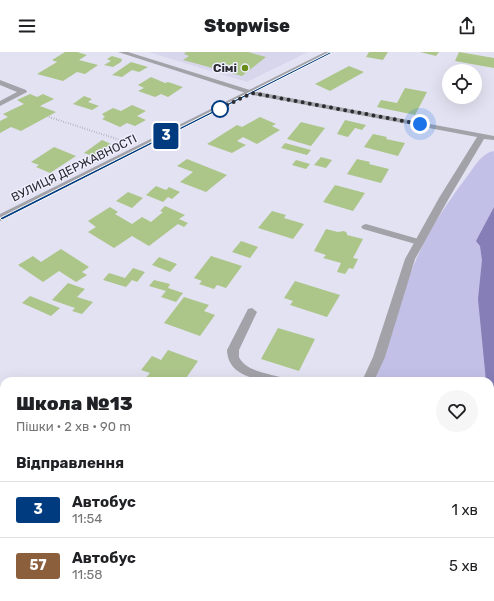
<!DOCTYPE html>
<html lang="uk">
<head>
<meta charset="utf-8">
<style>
  body { margin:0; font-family:Rubik,sans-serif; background:#f6f6f6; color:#202124; height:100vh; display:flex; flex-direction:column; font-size:15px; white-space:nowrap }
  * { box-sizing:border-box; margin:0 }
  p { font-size:13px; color:#757577 }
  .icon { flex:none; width:22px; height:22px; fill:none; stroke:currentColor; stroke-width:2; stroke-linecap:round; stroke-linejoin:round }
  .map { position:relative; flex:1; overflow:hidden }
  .sheet { position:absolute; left:0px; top:325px; width:494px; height:224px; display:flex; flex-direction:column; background:#fff; border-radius:12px 12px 0 0; box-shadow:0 4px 16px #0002 }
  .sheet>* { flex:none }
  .badge { padding:0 8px; border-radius:3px; font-size:14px; line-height:26px }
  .tools { position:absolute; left:442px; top:12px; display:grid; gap:8px }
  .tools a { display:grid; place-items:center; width:40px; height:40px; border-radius:50%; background:#fff; box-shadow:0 4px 16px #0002; font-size:20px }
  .you { position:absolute; width:20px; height:20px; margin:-10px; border:3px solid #fff; border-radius:50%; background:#1a73e8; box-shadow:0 0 0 6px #1a73e833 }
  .map>.badge { position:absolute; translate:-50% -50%; box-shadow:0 0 0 2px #fff }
  h2 { padding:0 16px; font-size:15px; line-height:36px }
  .round { display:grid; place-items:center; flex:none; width:42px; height:42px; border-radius:21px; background:#f6f6f6 }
  .head { display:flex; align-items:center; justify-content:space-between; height:68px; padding:0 16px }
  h1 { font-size:19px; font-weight:800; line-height:30px }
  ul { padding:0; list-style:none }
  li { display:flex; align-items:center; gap:12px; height:56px; padding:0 16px; border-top:1px solid #e0e0e0 }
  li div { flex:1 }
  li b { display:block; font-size:15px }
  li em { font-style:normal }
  li .badge { min-width:44px; font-weight:700; text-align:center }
  header { display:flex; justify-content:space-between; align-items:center; height:52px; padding:0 16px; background:#fff; font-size:18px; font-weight:800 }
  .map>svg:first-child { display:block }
  .built { fill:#d8d6ed }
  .green { fill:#c3c0e7 }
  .water { fill:#857eb7 }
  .building { fill:#acc589 }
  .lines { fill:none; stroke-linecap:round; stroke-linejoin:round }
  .path-far1 { stroke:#9595a0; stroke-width:2; stroke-dasharray:0.5 2; stroke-linecap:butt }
  .path { stroke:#9595a0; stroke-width:3; stroke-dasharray:1 3.5; stroke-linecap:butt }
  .service { fill:#a2a2a8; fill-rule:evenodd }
  .minor { fill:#a2a2a8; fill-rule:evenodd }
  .tertiary { fill:#a2a2a8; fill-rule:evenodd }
  .line { fill:#003b80; stroke:#fff }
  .walk { stroke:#2b2b31; stroke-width:4; stroke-dasharray:0 7.2 }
  .poi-dot { fill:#688e18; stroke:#f0efff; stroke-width:1.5 }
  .stop-dot { fill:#fff; stroke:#003b80; stroke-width:2 }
  .labels { text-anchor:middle; stroke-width:3; stroke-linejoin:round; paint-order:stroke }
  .far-poi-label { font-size:12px; font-weight:bold; fill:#2b2b31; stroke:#f0efff; text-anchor:end }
  .far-street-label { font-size:12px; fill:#2b2b31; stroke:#f0efff }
</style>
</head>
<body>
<header><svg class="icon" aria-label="menu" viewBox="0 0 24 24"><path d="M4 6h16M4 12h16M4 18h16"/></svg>Stopwise<svg class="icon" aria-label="share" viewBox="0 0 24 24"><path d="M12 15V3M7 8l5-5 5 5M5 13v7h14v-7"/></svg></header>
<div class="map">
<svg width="494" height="549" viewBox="0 0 494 549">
  <rect width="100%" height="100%" fill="#e3e2f2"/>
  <polygon class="built" points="148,0 308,0 247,30"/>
  <g class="green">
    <path d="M494 99V155L486 171 494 181V549H391L389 545H490V329H374C389 296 397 260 409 225 422 189 443 156 466 126 474 116 481 101 494 99Z"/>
    <polygon points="335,545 382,545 371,549 336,549"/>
  </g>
  <polygon class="water" points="494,155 494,412 490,372 490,329 486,329 478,247 482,208 480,194 476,189"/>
  <g class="building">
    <polygon points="65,0 77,0 87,3 79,8 98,13 85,22 77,20 63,29 37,22 57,10 52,8"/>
    <polygon points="186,0 248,0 266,5 242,24 183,8 189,4 184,2"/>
    <polygon points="369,0 388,0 383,8 366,5"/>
    <polygon points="420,0 439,0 436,4"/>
    <polygon points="459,0 494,6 494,16 455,9"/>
    <polygon points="112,4 122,7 121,10 113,15 104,13 111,9 107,7"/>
    <polygon points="131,10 148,15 139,20 132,18 122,25 112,23"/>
    <polygon points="349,14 364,20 330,39 315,32"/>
    <polygon points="151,25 165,31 168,30 183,35 168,45 161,42 155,45 138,39 144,36 138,33"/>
    <polygon points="405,36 427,40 415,63 377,55 381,48 397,51"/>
    <polygon points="30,42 37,45 43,42 54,47 40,54 56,60 21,79 11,75 0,81 0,69 8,65 3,62 24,52 17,48"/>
    <polygon points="84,44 92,47 88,50 99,54 92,58 73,52"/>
    <polygon points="132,53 146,59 137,64 146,68 135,74 127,71 120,75 102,67 105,65 102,62 113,56 121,59"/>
    <polygon points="260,65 276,72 272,74 280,78 257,92 243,85 237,89 246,93 232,101 207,92 237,73 242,75"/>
    <polygon points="345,68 366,73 362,78 355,76 348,85 337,82"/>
    <polygon points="301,70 325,76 311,94 287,87"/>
    <polygon points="373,82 387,85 386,87 405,91 398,104 364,95"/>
    <polygon points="102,88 111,92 93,104 84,101"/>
    <polygon points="285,91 311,98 307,103 281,96"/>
    <polygon points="54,95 76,104 50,121 36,115 39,113 31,110"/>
    <polygon points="321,105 332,108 326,116 314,113"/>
    <polygon points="187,107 227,123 206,140 180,130 193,120 177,114"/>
    <polygon points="357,107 370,110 369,112 389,117 381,131 347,122"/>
    <polygon points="296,108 310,112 306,117 292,113"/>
    <polygon points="335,133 365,141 353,159 323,150"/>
    <polygon points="156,134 166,138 169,135 180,140 172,147 168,145 163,150 146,143"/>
    <polygon points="128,140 143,146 132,156 116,149"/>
    <polygon points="165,154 185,163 179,167 188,171 184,175 178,172 149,194 132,184 114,196 88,180 96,175 88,169 110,155 118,160 115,162 132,172 142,165 151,170 163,160 160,159"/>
    <polygon points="272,159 286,163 284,166 304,172 293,187 258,176"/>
    <polygon points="326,177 338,180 344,179 347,181 347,183 363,187 353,206 358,207 353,217 349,216 345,222 337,220 341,211 323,206 326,203 314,199"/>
    <polygon points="241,189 258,195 250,206 232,200"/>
    <polygon points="61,197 89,215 82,220 87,223 76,230 59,219 43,230 18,213 33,204 41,210"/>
    <polygon points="211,204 242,214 226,236 217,233 214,237 199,232 202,229 194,226"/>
    <polygon points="159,205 177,212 170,220 152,213"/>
    <polygon points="133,216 145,220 137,230 132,228 126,235 103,228 109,221 125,226"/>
    <polygon points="154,228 170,232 168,236 183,241 176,250 161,245 166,239 149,234"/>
    <polygon points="295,229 340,243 327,265 290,253 293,249 284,246"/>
    <polygon points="68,231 85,237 77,245 93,250 82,262 72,259 75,256 52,248"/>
    <polygon points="30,244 60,256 51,264 22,251"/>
    <polygon points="184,245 209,253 204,259 215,263 200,284 164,271"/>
    <polygon points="278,276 315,287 299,319 261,307"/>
    <polygon points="168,298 198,309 184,329 144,328 150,321 141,318 152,304 161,308"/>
    <polygon points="0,508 4,508 4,545 22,545 21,549 0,549"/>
    <polygon points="382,545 389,545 391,549 372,549"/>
  </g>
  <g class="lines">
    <polyline class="path-far1" points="49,65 120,88"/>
    <polyline class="path" points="353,545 353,549"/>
    <g class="service">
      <polygon points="0,28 26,38 27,40 0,54 0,49 17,40 0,33"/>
      <polygon points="366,172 422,188 424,190 419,193 363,177 361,175 363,173"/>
    </g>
    <g class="minor">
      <polygon points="118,0 128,0 253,39 494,84 494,88 484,87 449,146 415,207 385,305 374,329 362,329 373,305 405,207 439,146 477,85 252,43"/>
      <path d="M252 256 257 260 239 298V305C246 320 269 321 283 326L285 329C263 329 228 327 227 298L248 257Z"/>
    </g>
    <polygon class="tertiary" points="325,0 333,0 0,169 0,162"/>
  </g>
  <polygon class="line" points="330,0 332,1 2,168 0,166"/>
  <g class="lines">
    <polyline class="walk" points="220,57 217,58 252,41 420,72"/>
  </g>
  <circle class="poi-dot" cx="245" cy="16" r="4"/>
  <circle class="stop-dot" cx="220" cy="57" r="8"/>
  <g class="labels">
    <g class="far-poi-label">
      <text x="237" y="20">Сімі</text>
    </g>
    <g class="far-street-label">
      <text transform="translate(74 116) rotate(-26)" y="4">ВУЛИЦЯ ДЕРЖАВНОСТІ</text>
    </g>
  </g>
</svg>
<div class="tools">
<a><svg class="icon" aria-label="locate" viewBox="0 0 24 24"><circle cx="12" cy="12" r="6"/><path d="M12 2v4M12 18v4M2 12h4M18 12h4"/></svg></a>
</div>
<div class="you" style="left:420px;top:72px"></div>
<b class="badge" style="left:166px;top:84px;background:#003b80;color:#fff">3</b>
<section class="sheet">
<div class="head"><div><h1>Школа №13</h1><p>Пішки · 2 хв · 90 m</p></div><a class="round"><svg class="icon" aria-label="heart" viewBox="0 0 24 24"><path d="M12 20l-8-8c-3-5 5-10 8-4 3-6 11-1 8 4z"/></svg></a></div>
<h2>Відправлення</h2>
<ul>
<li><span class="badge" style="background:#003b80;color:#fff">3</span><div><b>Автобус</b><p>11:54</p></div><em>1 хв</em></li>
<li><span class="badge" style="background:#8b5e3c;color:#fff">57</span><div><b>Автобус</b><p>11:58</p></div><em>5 хв</em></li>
</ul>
</section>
</div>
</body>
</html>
